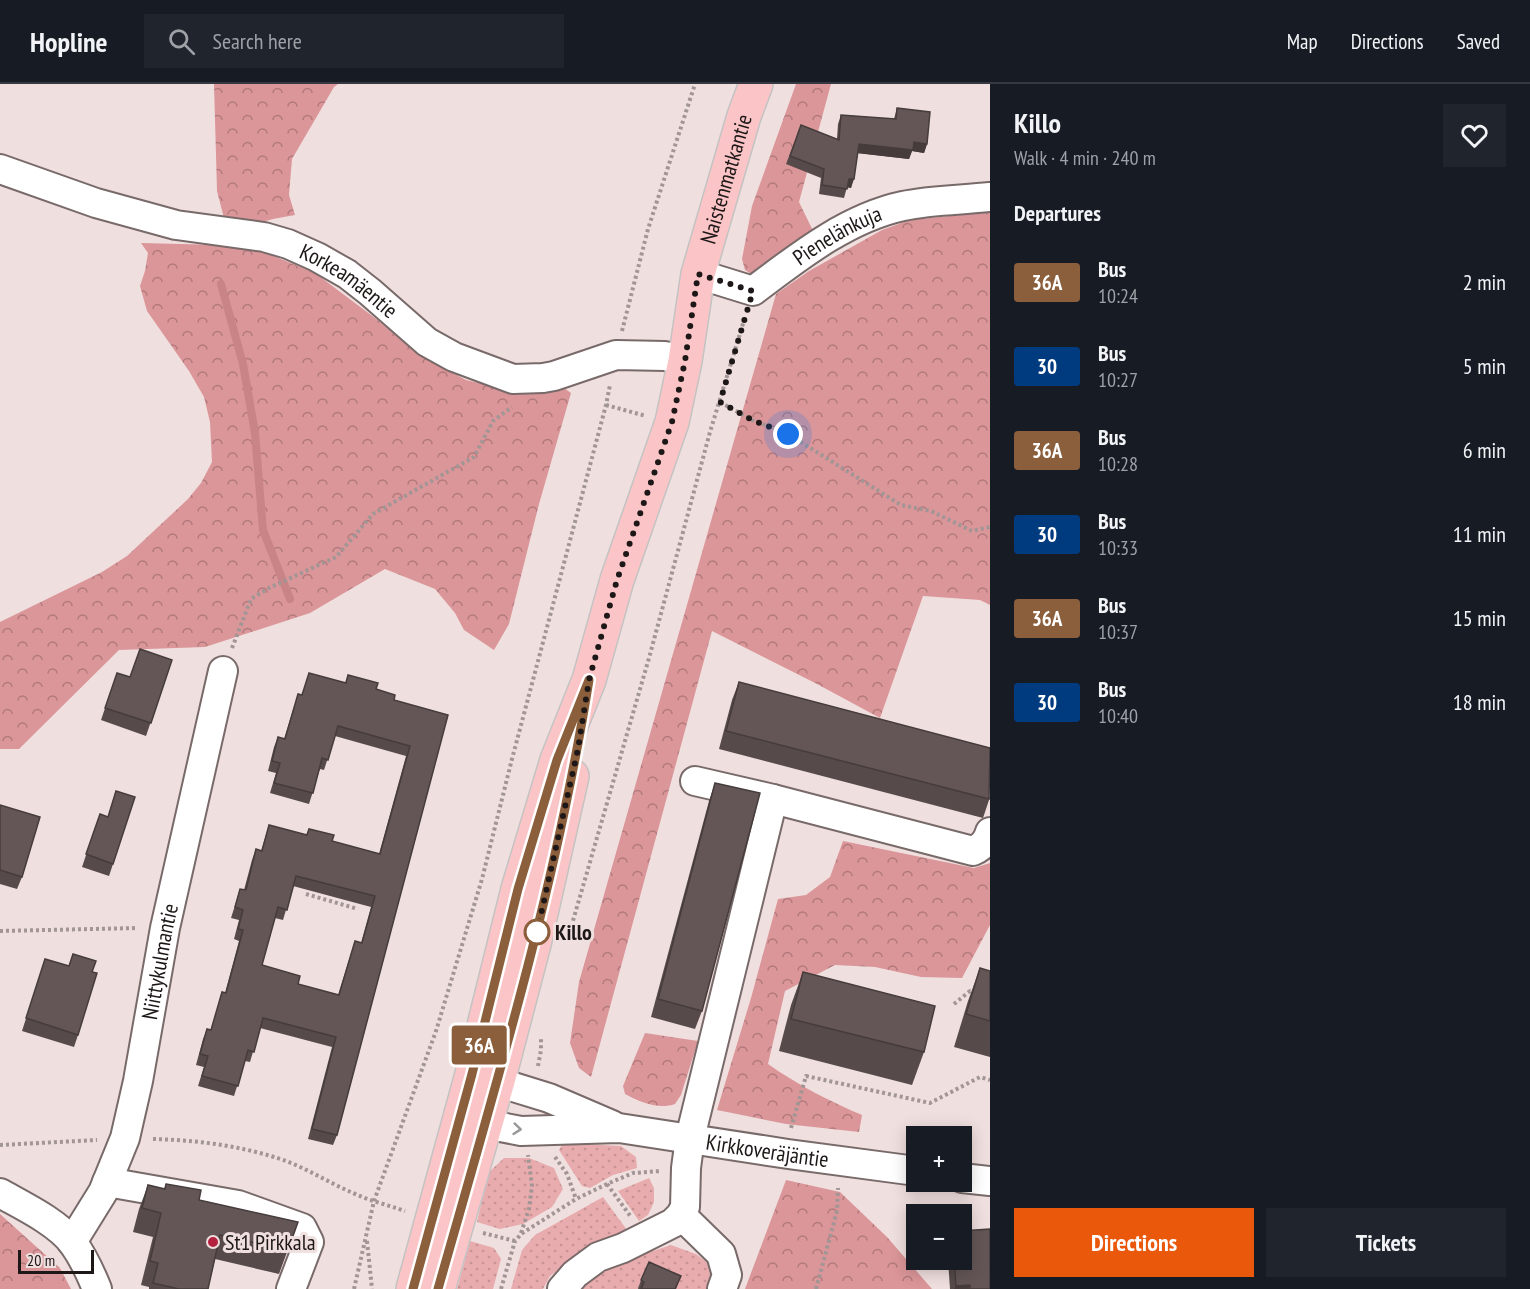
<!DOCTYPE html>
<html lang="en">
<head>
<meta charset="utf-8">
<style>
  body { margin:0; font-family:"PT Sans Narrow",sans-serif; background:#20242c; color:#f1f3f6; height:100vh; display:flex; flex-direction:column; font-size:22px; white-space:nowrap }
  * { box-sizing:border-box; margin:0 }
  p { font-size:20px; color:#9ea1a6 }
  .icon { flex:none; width:33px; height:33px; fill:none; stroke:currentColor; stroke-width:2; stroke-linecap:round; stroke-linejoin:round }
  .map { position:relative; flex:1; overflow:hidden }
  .drawer { display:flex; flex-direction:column; background:#171b24; width:540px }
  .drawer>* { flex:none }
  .badge { padding:0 12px; border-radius:4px; font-size:21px; line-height:39px }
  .controls { position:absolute; left:906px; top:1042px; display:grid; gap:12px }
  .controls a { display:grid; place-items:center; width:66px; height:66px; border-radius:0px; background:#171b24; box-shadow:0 3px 15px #0003; font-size:30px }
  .scale { position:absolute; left:18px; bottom:15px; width:76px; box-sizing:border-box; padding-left:6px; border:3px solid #1d1717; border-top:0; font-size:16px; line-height:21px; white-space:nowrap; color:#1d1717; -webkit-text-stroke:4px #f0dfdf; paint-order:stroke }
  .you { position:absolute; width:30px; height:30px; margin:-15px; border:4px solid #fff; border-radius:50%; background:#1a73e8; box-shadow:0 0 0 9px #1a73e833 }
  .map>.badge { position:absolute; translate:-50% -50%; box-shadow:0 0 0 3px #fff }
  h2 { padding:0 24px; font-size:22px; line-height:54px }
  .round { display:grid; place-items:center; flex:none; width:63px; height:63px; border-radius:0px; background:#20242c }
  .head { display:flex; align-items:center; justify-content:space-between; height:102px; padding:0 24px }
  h1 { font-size:28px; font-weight:600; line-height:45px }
  .primary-button { display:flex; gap:12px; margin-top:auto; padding:12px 24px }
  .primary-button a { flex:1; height:69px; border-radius:0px; background:#ea580c; color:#fff; font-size:24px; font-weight:600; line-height:69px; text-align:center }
  .primary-button a+a { background:#20242c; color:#f1f3f6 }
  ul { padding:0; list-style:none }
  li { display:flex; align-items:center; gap:18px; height:84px; padding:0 24px }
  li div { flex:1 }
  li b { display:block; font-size:22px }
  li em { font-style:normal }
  li .badge { min-width:66px; font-weight:700; text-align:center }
  header { display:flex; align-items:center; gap:36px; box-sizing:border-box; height:84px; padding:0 30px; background:#171b24; border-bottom:2px solid #363941 }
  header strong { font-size:28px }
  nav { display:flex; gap:33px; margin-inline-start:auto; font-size:21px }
  .search { width:420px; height:54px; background:#20242c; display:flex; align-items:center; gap:15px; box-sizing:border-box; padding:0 21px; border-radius:0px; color:#9ea1a6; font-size:22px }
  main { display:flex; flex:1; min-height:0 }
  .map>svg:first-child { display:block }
  .grass { fill:url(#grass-dots) }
  .forest { fill:url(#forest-crowns) }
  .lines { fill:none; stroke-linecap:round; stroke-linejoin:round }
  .stream { stroke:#c88487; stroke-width:8 }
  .minor-casing { stroke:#796a6a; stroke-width:32 }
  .major-casing { stroke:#c4c3c3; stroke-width:36 }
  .path { stroke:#a29595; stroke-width:4; stroke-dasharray:3 3; stroke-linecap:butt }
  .minor { stroke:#fff; stroke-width:28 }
  .major { stroke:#fbc5c7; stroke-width:33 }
  .wall { fill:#564a4a; fill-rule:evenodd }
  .shaded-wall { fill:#463c3c }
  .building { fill:#645656; stroke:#463c3c; stroke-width:1.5; fill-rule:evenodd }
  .oneway { stroke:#999797 }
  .line-casing { stroke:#fff; stroke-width:14 }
  .line { stroke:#8b5e3c; stroke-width:9 }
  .walk { stroke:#1d1717; stroke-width:6; stroke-dasharray:0 10.8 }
  .stop-dot { fill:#fff; stroke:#8b5e3c; stroke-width:3 }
  .poi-dot { fill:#b4223f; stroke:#f0dfdf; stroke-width:2 }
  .labels { text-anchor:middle; stroke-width:6; stroke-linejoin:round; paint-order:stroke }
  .street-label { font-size:22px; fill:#1d1717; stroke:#f0dfdf }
  .stop-label { font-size:22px; font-weight:bold; fill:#1d1717; stroke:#f0dfdf; text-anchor:start }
  .poi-label { font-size:22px; fill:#1d1717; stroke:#f0dfdf; text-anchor:start }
</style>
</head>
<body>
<header>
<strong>Hopline</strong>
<div class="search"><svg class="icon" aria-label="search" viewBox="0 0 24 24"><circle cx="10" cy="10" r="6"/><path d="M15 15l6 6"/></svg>Search here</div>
<nav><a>Map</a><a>Directions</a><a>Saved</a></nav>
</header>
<main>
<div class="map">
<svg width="990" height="1205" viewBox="0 0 990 1205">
  <defs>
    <pattern id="grass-dots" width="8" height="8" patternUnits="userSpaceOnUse" patternTransform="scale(1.5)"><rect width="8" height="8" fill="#e9acae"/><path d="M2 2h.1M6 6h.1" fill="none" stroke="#c79395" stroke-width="1.8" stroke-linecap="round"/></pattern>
    <pattern id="forest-crowns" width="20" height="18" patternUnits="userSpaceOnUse" patternTransform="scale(1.5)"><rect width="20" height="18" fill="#db9699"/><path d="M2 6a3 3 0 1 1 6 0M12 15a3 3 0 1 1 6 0" fill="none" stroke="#b1797c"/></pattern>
  </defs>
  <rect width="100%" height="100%" fill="#f0dfdf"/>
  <g class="grass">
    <polygon points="563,1059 621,1062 636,1073 637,1084 613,1091 590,1104 582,1102 559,1066"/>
    <polygon points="504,1074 529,1074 554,1084 563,1105 552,1123 523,1140 500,1145 477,1138 488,1089"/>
    <polygon points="649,1094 654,1104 654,1118 648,1131 639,1137 618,1107"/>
    <polygon points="603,1113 627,1146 591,1162 550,1192 543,1205 511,1205 522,1166 535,1151"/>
    <polygon points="470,1157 494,1164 501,1175 493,1205 457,1205"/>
    <polygon points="671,1161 696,1170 713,1183 706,1205 577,1205 580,1201 617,1179"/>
  </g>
  <g class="forest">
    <polygon points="214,0 338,0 334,3 292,75 289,111 295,131 273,135 241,144 225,138 217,107"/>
    <polygon points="796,0 831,0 799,118 818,157 763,190 751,190 745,186 742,175 752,122"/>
    <polygon points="990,128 990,521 980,516 923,512 880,634 817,600 712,547 591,993 579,984 570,959 579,898 776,210 809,187 882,146 910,136"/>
    <polygon points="141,159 221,161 264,168 315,189 375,234 420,271 466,296 517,308 560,301 571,309 539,420 509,540 494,566 464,546 455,529 435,505 385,485 310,529 205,563 119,566 19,665 0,665 0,538 102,488 127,472 188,415 201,399 212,378 210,338 204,313 189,287 147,227 140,202 145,187 148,169"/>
    <path d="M843 757 974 784 990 779V841L962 894 921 893 875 883 835 881 785 907 768 980C798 1001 829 1017 862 1031L859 1048 786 1040 717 1026 751 914 778 815 806 811 830 793Z"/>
    <path d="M645 949 698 957 681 1011 675 1020C658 1026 640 1018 625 1010L623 1002Z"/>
    <polygon points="786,1096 840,1108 887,1153 932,1205 745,1205"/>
    <polygon points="0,1130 60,1184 71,1205 0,1205"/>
  </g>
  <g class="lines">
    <polyline class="stream" points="221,200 243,280 255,349 263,446 290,515"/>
    <defs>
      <g id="minor">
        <path id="s1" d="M0 85 96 119 176 141 264 153 288 160 317 173 347 190 370 208 427 258 454 273 513 295 543 294 554 292 616 271 665 272 685 277"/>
        <path id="s2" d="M698 190 753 207C798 173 847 134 903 122 930 116 963 116 990 113"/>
        <path d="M695 697 773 715 973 767C982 763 987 758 990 748"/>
        <polyline points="478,992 549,1014 612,1041"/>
        <path id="s3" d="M465 1033 485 1040 521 1047 619 1044 788 1070 916 1087"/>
        <polyline points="962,1094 990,1097"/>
        <polyline points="107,1098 238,1121 302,1144 309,1158 291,1205"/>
        <path d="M0 1109C23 1122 57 1138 73 1159 83 1173 91 1190 97 1205"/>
        <polyline points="681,1131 721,1170 727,1191 722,1205"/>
        <path id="s4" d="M72 1158 103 1108 125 1054 138 997 165 844 223 587"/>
        <polyline points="562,1205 575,1190 598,1173 623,1164 673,1139 681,1131 685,1123 686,1084 690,1054 773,715"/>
      </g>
      <g id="major">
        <path id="s5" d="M413 1205 472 990 518 805 557 676 589 596 617 496 672 338 685 277 698 190 744 32 756 0"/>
        <polyline points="438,1205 498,997 534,860 572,692"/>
      </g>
    </defs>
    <use href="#minor" class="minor-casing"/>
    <use href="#major" class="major-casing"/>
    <g class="path">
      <polyline points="622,247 648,145 695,0"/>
      <polyline points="720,318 752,336 788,350 901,421 931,427 972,447 990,443"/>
      <polyline points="606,321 646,332"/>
      <polyline points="232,564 251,515 269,504 336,473 373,430 474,373 493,337 512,323"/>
      <polyline points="306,810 358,825"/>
      <polyline points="0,847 138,844"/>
      <polyline points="568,854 649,574 710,348 745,233"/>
      <polyline points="954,920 970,907 975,908"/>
      <polyline points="538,982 541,966 541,954"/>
      <polyline points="791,1044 806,992 930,1019 980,993 990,996"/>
      <path d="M153 1055C194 1056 235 1061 274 1073 302 1081 327 1098 353 1109 370 1117 388 1121 405 1127"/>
      <polyline points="0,1061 97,1056"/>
      <polyline points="555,1073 567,1090 576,1115"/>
      <polyline points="607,1100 631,1133"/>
      <polyline points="483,1149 515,1157"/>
      <polyline points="521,1149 529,1125 532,1102 528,1071"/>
      <polyline points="367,1157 372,1205"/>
      <polyline points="354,1205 374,1117 436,947 482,795 512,675 606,321 610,301"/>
      <polyline points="501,1205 515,1157 521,1150 576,1115 607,1100 633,1089 661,1087"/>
      <polyline points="816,1205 837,1127 838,1104"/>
    </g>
    <use href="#minor" class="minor"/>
    <use href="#major" class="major"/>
  </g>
  <g class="wall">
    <polygon points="897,24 927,60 924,69 912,67 909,75 858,69 851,104 847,103 844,114 819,110 821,94 786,80 801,41 837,55 838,40 841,31 894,35"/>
    <polygon points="172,576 146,652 101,636 117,589 130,593"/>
    <path d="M309 589 345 599 348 591 394 616 448 631 337 1051 333 1061 308 1055 332 963 260 944 250 978 245 977 234 1012 198 1002 204 983 196 981 203 955 207 945 211 946 222 908 225 909 239 857 234 855 239 836 231 834 237 815 240 805 244 806 252 776 256 765 261 767 269 741 306 751 309 745 332 757 379 770 406 672 335 652 324 686 320 685 309 720 270 709 276 689 268 687 274 663 278 653 284 655 298 610 302 611ZM293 802 371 823 361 859 355 857 338 911 298 900 262 881 275 834 283 836Z"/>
    <polygon points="739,598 990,713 983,734 719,665 732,616"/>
    <polygon points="715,699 702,927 695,945 651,933 709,717"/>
    <polygon points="0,721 22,793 17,805 0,800"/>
    <polygon points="100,730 113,780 109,792 82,783"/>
    <polygon points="73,870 92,888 78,951 74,963 22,947 45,875 69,882"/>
    <polygon points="980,884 990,887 990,973 954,963 968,917"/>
    <polygon points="803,888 924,968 912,1001 779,967 791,921"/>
    <polygon points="166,1100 199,1116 298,1138 279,1190 215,1175 208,1205 149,1205 149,1203 141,1201 153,1153 133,1148 139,1125 148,1101 164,1105"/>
    <polygon points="948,1176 962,1176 990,1205 950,1205"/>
    <polygon points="681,1192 676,1205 638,1205 641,1196"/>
  </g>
  <g class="shaded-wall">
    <polygon points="914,58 927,60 924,69 912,67 909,75 856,69 859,60"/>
    <polygon points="849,95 854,95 851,104 846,103"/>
    <polygon points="970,1201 969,1205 954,1205 956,1202"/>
  </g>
  <g class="building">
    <polygon points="897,24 930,28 927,60 914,58 913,66 859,60 854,95 849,95 847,105 822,101 824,85 790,72 801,41 839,56 841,31 896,35"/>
    <polygon points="140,565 172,576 151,639 105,624 117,589 130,593"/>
    <path d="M309 589 346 599 348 591 378 599 376 605 395 611 394 616 448 631 337 1051 312 1045 336 953 263 934 254 968 248 966 238 1002 202 992 208 972 200 970 207 945 211 946 222 908 226 909 243 846 238 845 243 826 235 823 240 805 246 806 256 765 262 767 269 741 307 751 309 745 334 751 332 757 380 770 410 662 338 642 328 676 322 674 313 709 274 699 280 679 272 677 278 653 285 655 298 610 302 611ZM296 792 375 812 362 859 355 857 339 911 298 900 300 892 262 881 278 823 287 826Z"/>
    <polygon points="739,598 990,664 989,715 726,647"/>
    <polygon points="715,699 760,709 702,927 658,915"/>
    <polygon points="116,707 135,713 113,780 86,770 100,730 108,733"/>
    <polygon points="0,721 40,733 22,793 0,786"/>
    <polygon points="73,870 96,877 92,888 97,889 78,951 26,934 45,875 69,882"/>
    <polygon points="980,884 990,887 990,937 966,930"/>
    <polygon points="803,888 935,922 924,968 791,935"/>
    <polygon points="166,1100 201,1106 199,1116 298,1138 288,1166 220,1151 208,1205 179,1205 153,1199 158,1179 150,1177 161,1129 142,1124 148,1101 165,1105"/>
    <polygon points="990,1145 990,1205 970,1205 970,1201 956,1202 954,1176 962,1176 962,1147"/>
    <polygon points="649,1178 681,1192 675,1205 641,1205 644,1198 641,1196"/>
  </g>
  <defs><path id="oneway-chevron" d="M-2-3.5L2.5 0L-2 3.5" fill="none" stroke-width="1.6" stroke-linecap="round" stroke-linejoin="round" transform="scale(1.5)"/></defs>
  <use class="oneway" href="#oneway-chevron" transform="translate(517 1045) rotate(6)"/>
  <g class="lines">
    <defs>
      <path id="line" d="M413 1205 472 990 518 805 557 676 589 596C556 803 495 1004 438 1205"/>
    </defs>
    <use href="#line" class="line-casing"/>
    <use href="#line" class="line"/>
    <polyline class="walk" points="537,848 578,665 589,596 617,496 672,338 685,277 698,190 753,207 720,318 752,336 788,350"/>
  </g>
  <circle class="stop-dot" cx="537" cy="848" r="12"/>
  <circle class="poi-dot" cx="213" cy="1158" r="6"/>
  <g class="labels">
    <g class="street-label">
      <text dy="8" stroke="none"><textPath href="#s5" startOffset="1155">Naistenmatkantie</textPath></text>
      <text dy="8" stroke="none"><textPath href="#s2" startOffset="159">Pienelänkuja</textPath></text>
      <text dy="8" stroke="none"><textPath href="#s1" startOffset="370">Korkeamäentie</textPath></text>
      <text dy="8" stroke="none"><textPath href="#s4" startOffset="297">Niittykulmantie</textPath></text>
      <text dy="8" stroke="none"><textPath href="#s3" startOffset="306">Kirkkoveräjäntie</textPath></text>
    </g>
    <g class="stop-label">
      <text x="555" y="856">Killo</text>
    </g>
    <g class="poi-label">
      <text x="225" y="1166">St1 Pirkkala</text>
    </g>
  </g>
</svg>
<div class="controls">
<a>+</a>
<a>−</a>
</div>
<div class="scale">20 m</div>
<div class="you" style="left:788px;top:350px"></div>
<b class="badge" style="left:479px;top:961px;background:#8b5e3c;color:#fff">36A</b>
</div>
<section class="drawer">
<div class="head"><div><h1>Killo</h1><p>Walk · 4 min · 240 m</p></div><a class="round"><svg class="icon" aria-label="heart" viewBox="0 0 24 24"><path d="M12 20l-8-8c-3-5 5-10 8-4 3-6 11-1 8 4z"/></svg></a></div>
<h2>Departures</h2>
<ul>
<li><span class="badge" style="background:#8b5e3c;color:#fff">36A</span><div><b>Bus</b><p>10:24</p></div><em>2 min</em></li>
<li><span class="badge" style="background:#003b80;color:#fff">30</span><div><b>Bus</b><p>10:27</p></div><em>5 min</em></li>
<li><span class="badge" style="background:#8b5e3c;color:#fff">36A</span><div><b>Bus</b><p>10:28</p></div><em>6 min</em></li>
<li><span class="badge" style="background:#003b80;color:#fff">30</span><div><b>Bus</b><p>10:33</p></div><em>11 min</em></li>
<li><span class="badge" style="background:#8b5e3c;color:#fff">36A</span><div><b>Bus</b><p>10:37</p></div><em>15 min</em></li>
<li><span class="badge" style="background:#003b80;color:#fff">30</span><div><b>Bus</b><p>10:40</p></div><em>18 min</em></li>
</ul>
<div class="primary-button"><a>Directions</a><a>Tickets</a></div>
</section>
</main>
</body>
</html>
